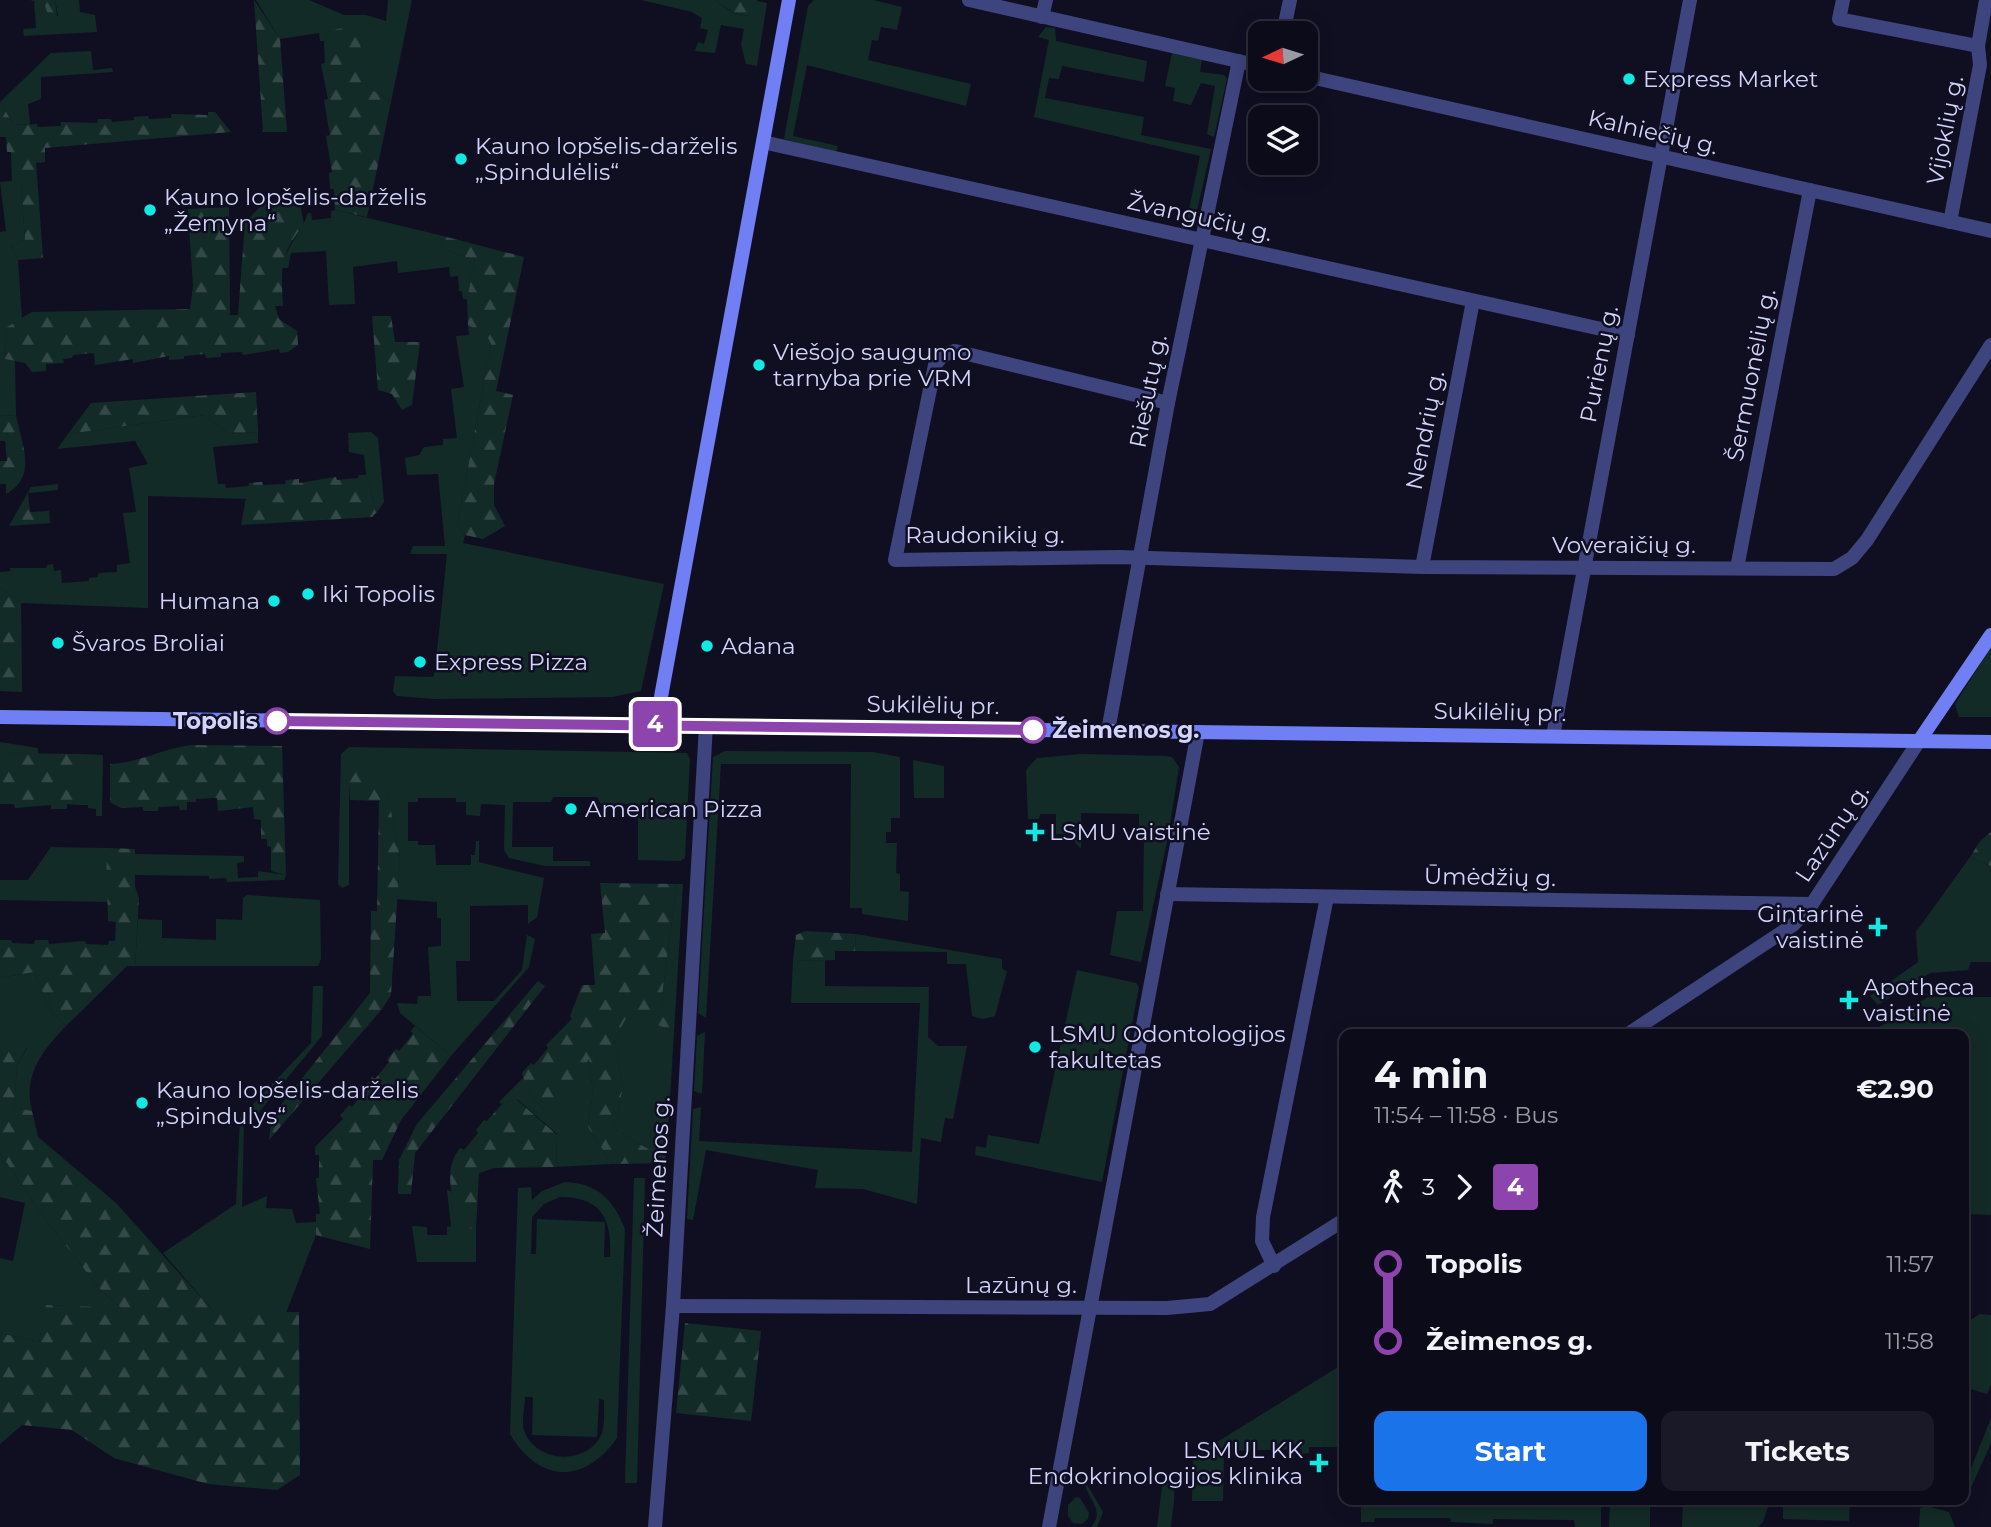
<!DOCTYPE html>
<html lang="en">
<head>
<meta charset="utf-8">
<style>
  body { margin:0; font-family:Montserrat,sans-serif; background:#1a1927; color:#f1f3f6; height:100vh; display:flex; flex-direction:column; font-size:26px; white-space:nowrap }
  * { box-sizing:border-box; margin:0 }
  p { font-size:23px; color:#9a9ba2 }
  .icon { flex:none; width:38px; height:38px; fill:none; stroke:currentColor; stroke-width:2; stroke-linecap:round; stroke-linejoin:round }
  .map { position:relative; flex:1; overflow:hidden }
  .side { position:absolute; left:1339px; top:1029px; width:630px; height:476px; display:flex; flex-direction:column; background:#0c0b1a; border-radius:14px; box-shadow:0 4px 18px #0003,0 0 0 2px #2c2b39 }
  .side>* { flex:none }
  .badge { padding:0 14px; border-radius:5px; font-size:24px; line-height:46px }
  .needle { width:46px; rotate:266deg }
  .buttons { position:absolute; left:1248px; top:21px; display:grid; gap:14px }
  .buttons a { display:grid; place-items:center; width:70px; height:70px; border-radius:14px; background:#0c0b1a; box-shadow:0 4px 18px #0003,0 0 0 2px #2c2b39; font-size:35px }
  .map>.badge { position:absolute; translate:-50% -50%; box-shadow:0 0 0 4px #fff }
  .legs { display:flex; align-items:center; gap:10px; height:77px; padding:0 35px; font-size:23px }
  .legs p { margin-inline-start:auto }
  .overview { display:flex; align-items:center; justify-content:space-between; height:119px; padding:0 35px }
  h1 { font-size:38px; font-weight:700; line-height:52px }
  .primary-button { display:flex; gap:14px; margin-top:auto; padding:14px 35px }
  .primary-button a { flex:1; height:80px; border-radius:14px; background:#1a73e8; color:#fff; font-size:28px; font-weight:700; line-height:80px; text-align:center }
  .primary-button a+a { background:#1a1927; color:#f1f3f6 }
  ul { padding:0 35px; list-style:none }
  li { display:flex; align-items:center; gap:24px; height:77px; font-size:26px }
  li i { display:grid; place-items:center; width:10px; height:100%; margin:0 9px; background:currentColor }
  li i::after { content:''; width:18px; height:18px; margin:-9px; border:5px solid; border-radius:50%; background:#0c0b1a }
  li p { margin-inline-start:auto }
  li:first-child i { background:linear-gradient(#0000 50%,currentColor 0) }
  li:last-child i { background:linear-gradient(currentColor 50%,#0000 0) }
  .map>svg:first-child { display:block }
  .green { fill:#132b27; fill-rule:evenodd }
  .forest { fill:url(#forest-firs) }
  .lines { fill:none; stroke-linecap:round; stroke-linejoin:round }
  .street { stroke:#3e447d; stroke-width:14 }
  .secondary { stroke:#717ff5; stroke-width:14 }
  .line-1-casing { stroke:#fff; stroke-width:16 }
  .line-1 { stroke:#8e44ad; stroke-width:10 }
  .poi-dot { fill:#11eae4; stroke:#100f22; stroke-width:2.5 }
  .stop-1-dot { fill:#fff; stroke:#8e44ad; stroke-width:3.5 }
  .labels { text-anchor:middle; stroke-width:5; stroke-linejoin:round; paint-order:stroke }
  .poi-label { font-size:23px; fill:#d3d4fc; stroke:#100f22; text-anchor:start }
  .street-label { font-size:23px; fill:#d3d4fc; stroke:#100f22 }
  .stop-label { font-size:23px; font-weight:bold; fill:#d3d4fc; stroke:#100f22; text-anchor:end }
</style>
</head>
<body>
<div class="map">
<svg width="1991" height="1527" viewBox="0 0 1991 1527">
  <defs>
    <pattern id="forest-firs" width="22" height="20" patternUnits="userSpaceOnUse" patternTransform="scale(1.75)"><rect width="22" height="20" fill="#132b27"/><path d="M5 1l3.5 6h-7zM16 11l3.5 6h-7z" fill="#344947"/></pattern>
  </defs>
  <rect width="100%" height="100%" fill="#100f22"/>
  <g class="green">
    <polygon points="30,0 43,0 49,18 58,16 55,0 79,0 80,12 95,15 97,32 24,36 23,29 36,28 34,1"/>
    <polygon points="256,0 309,0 344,15 366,15 386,21 388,0 412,0 391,102 366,86 330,31 324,41 320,41 319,33 280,39"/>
    <polygon points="641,0 715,0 733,13 749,16 757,1 767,3 757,66 746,64 741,45 744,29 721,25 715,53 695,51 698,42 704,44 708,30 700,28 702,18 692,12"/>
    <polygon points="814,0 873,0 902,7 897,30 881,27 878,41 872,40 868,60 971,84 966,106 807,65 793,136 838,146 836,152 784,139 808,6"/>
    <polygon points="1046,27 1055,28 1056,41 1147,61 1144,82 1062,66 1059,79 1049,78 1045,98 1144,117 1141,135 1211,149 1194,224 1185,229 1200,156 1034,117 1049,40 1038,37"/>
    <polygon points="91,51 93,70 112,68 113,72 41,77 41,99 28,104 30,124 14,125 0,102 51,53"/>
    <polygon points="1172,53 1202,60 1200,72 1224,75 1227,79 1214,137 1207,134 1215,86 1201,83 1191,105 1173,101 1175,88 1165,86"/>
    <polygon points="12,181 21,184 25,240 11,246 18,260 22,319 7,327 5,359 15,361 16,415 0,416 0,232 6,231 0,182"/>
    <path d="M335 210 439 235 445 250 475 260 467 299H463L462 291H459L458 276 450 277 449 267 398 273 397 261 353 267 355 304 329 305 326 251 291 253 288 268H281C287 245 301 234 308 213H311L312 220 331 218V211Z"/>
    <polygon points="468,325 488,336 491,344 457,526 465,535 463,543 664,584 641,691 613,697 434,699 397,696 393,691 395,676 433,677 435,671 447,554 410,554 413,546 445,546 438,474 407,475 405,458 419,455 424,447 443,445 443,439 457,438 451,389 464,387 456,336 469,335"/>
    <polygon points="204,415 230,434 258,432 258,443 213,447 218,484 225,484 226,488 249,486 247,499 148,496 148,608 21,603 0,588 0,572 10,571 10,568 46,568 47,565 53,564 54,571 61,570 62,583 89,581 89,578 98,577 98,573 117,572 117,565 130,563 123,513 136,512 129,468 148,464 135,441 57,449 68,434"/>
    <polygon points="371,432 378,438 384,502 377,512 366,475 364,455 349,452 348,433"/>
    <polygon points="1991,647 1991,717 1959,717 1955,704"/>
    <polygon points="0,742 38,748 38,754 0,753"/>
    <polygon points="349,747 687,753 690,759 685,858 680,861 638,860 638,804 601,804 597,797 553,797 551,802 513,802 512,847 553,847 553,861 590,861 590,866 545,866 509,858 504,850 505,805 481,804 480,816 466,815 466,802 456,802 456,798 418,798 418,802 408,802 408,841 418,841 418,845 435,845 436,865 471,865 471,855 475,855 476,841 479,841 479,862 544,878 537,917 528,924 528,905 470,906 470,961 456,961 457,1001 494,1001 522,970 527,935 535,939 529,967 451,1056 400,1013 397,1003 417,1004 418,996 431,996 428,947 441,946 441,918 437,918 437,902 397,899 400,858 388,796 349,783 349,885 342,888 338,884 341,754"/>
    <polygon points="725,751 873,752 900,757 900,818 891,818 891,832 886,832 886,843 897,843 896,873 900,874 900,891 909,892 908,921 862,914 862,908 850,908 851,764 721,764 706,1018 698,1013 713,757"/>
    <polygon points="80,754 103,755 102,816 96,816 96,809 88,808 88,805 80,805"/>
    <polygon points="1082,754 1166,756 1172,757 1179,767 1168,837 1141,962 1110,955 1117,911 1143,911 1144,835 1139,834 1139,814 1081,813 1081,849 1068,834 1056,834 1056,814 1040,814 1039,819 1028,819 1026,770 1037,758"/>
    <polygon points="913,760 944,766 944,798 914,798"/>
    <polygon points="51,847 106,848 108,902 0,900 0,880 28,880"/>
    <polygon points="135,854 244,856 244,862 237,863 238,878 258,877 258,871 286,875 284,880 227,882 226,878 209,879 209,876 135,875"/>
    <polygon points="1970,857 1991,866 1991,962 1971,962 1968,970 1930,973 1878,1005 1870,996 1918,962 1916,932"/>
    <polygon points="677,884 683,884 670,1099 652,1099 650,1150 614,1129 623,1088 614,1040 629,1012 670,1030 671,1016 661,1003"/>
    <polygon points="247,895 320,900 321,959 318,966 135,966 138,919 162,920 162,938 216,940 216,919 242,920 243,898"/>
    <polygon points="856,934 1002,959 1002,969 1007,971 995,1016 983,1019 972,1016 966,964 947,964 947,952 855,951"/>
    <polygon points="825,960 825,986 929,987 928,1037 938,1046 967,1046 953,1119 945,1118 941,1142 921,1138 917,1204 863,1189 815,1188 818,1170 706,1150 693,1220 687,1219 693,1109 701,1107 699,1141 912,1152 920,1003 791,1003 793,961"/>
    <polygon points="1077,970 1136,983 1139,987 1102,1182 975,1155 976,1146 986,1148 988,1135 1039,1144"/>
    <path d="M34 972 51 1012 66 1026C42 1051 23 1075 32 1111L14 1107 17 1065 27 1048H0V978Z"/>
    <polygon points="313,986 323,986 322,1036 249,1124 244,1124 242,1207 267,1196 266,1208 292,1209 296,1223 316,1222 316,1235 286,1313 214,1312 163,1253 236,1204 240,1118 311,1043"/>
    <polygon points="1928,997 1991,997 1991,1215 1964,1214 1964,1034 1868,1034"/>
    <polygon points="705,1032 702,1094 694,1091 697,1036"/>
    <polygon points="589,1058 593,1093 588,1127 612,1164 556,1167 557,1134 517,1099 502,1104 499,1102 525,1076 528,1091 545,1111"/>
    <polygon points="0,1153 46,1220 99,1288 122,1309 47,1305 39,1342 0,1333 0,1258 13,1261 25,1203 0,1197"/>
    <polygon points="634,1178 645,1178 637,1483 625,1483"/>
    <path d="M565 1182C598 1183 614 1201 625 1229L617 1438C584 1485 539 1483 510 1434L518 1188 531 1187 532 1200 542 1191ZM560 1197C602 1197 612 1219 610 1257H604L605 1222 537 1219 536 1254H531L532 1217 544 1204ZM525 1397H533L532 1435 597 1437 599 1399 604 1400C604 1410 605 1424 602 1433 589 1466 535 1464 524 1430 521 1421 525 1407 525 1397Z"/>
    <polygon points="447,1190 451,1191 461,1228 476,1228 476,1262 417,1262 412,1226 427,1227 427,1235 447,1235 447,1227 451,1226"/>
    <polygon points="1980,1314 1991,1315 1991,1385 1987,1394 1964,1387 1964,1324"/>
    <polygon points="1343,1364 1344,1455 1339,1455 1339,1447 1309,1447 1309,1453 1302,1454 1302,1449 1224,1451 1223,1501 1192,1501 1193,1457"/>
    <polygon points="1991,1418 1991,1443 1970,1490 1965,1490 1964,1486"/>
    <path d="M1164 1470C1181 1479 1172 1511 1171 1527H1157Z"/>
    <path d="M1085 1481 1103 1512 1097 1527H1091C1107 1509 1085 1499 1085 1481Z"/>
    <polygon points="1076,1497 1080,1498 1089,1513 1088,1519 1082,1524 1073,1523 1068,1516 1068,1505"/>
    <polygon points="1361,1500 1601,1500 1601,1527 1575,1527 1574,1520 1493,1519 1493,1524 1451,1522 1450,1518 1375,1518 1374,1522 1361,1522"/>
    <polygon points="1610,1500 1650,1500 1650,1527 1609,1527"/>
    <polygon points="1683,1500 1770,1500 1763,1522 1758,1527 1682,1527"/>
    <polygon points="1783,1500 1850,1500 1849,1521 1783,1519"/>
    <polygon points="1927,1506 1949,1512 1955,1527 1919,1527 1920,1508"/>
  </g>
  <g class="forest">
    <polygon points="43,0 55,0 58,26 49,18"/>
    <polygon points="254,0 280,39 287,132 263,132"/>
    <polygon points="715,0 757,0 757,1 750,16 734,13"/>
    <polygon points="346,27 359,33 366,86 391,102 367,217 335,210 334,189 330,189 329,173 332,172 326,136 330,135 324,100 328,99 321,64 325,63 324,41 330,31"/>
    <polygon points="0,102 14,125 37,124 38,127 61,126 61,122 97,123 98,119 111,119 112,122 134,120 134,117 148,116 149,119 171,118 171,114 208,115 208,112 215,112 231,132 45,148 45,162 36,163 43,258 18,260 11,246 25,240 21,185 12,181 11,152 7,152 6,137 0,137"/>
    <path d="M279 199H299L304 225C279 254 281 269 283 306H275L279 319 297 331 298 345 288 352 280 353 279 349 243 355 242 352 221 353V357L206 358 205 354 184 356V359L169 360V356L133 363V359L95 365 94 353 73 355 72 358 63 359 64 363 46 364V371L32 372 25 363 5 359 7 327 32 312 190 309 193 286 188 209 229 207 230 315H238L245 222 261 206Z"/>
    <polygon points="439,235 524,257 496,391 513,395 494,484 494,505 505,526 483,539 465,535 457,526 491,344 487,336 468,325 467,299 475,260 445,250"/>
    <polygon points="372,316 391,316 395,342 420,342 412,405 402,410 392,394 378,390"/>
    <polygon points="256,392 258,432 230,434 204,415 68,434 91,403"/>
    <path d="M16 415C22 447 38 476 6 494V484H0V461H7L5 441H0V416Z"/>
    <polygon points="359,475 366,475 377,512 372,517 241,525 249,483 262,482 263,485 285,484 286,480 299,479 299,483 336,477 337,480 358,478"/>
    <polygon points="58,484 58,490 28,493 30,512 49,511 50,523 9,526 31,487"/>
    <polygon points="0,588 21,603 22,692 0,691"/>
    <path d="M191 745 282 746 286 875 271 871V847L267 846V839H261V820L254 819 253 807 218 811 217 798 196 799V802H187V810H180L179 806 159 807 158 811H143V807L121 808 110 802V764C138 763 162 749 191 745Z"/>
    <polygon points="0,753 80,754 80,805 67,804 67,809 51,809 51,805 15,808 14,804 0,804"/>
    <polygon points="360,765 388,795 400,858 391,995 382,1009 269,1140 272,1116 370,993 371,911 377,911 379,801 350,800 349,783"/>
    <polygon points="1991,832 1991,866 1970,857 1981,840"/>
    <polygon points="106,848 135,849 135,887 139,898 135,966 127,966 66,1026 51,1012 34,972 0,978 0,940 11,940 12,943 34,944 35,940 48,940 49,944 85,941 86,944 108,945 109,941 115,941 116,922 108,921"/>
    <polygon points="600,883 677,884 661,1003 672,1016 670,1030 629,1013 614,1040 623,1088 614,1129 650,1150 652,1098 670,1099 665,1163 612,1164 588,1127 593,1093 589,1059 551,1109 545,1111 528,1091 522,1073 531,1063 534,1065 548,1048 546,1045 572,1019 570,1016 582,985 595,985 591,934 605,933"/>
    <polygon points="805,931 856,934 855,951 835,951 835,960 793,961 796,935"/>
    <polygon points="538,981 545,986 415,1153 411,1194 398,1194 399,1160 417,1124"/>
    <polygon points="415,1026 451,1056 401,1120 382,1160 373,1160 370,1249 316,1235 316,1214 320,1214 316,1178 319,1178 319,1155 315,1155 315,1147 343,1119 340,1116 349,1105 352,1107 366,1090 364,1088 372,1077 375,1079 389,1062 387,1059 396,1049 399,1051 413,1034 411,1031"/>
    <polygon points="27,1047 17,1065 14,1107 32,1111 38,1137 116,1203 214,1312 299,1312 300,1475 277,1490 208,1484 114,1458 72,1430 22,1425 0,1444 0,1333 39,1342 46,1305 121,1308 99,1288 46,1220 0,1153 0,1048"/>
    <path d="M516 1099 557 1135 556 1167 494 1168 479 1173 476 1228 461 1229C454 1202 441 1172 460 1148L464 1150 478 1133 476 1130 484 1120 487 1121 502 1104Z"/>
    <polygon points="685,1323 761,1331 751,1421 676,1413"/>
  </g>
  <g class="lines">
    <g class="street">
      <polyline points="969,0 1260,66"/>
      <polyline points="1843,0 1839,19 1978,46"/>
      <polyline points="1042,17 1046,0"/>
      <polyline points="1283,33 1290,0"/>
      <polyline points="1306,76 1991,231"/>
      <polyline points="763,142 1628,335"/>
      <polyline points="1950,222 1980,65 1978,46 1986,0"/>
      <polyline points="1168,403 955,351 943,355 935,365 895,560 1119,557 1422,567 1834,569 1852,558 1867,540 1991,345"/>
      <polyline points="1422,567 1473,301"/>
      <polyline points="1737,568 1810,190"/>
      <polyline points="1108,731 1168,403 1239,61"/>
      <polyline points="1553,736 1690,0"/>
      <polyline points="1167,894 1812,904"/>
      <polyline points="1628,1034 1793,925 1812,904 1919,741"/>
      <polyline points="1274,1266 1262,1241 1263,1217 1327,897"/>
      <polyline points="673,1306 1167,1308 1210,1304 1344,1220"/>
      <polyline points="655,1527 673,1306 706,725"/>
      <polyline points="1049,1527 1198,732"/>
    </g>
    <g class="secondary">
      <polyline points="0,717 1991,742"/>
      <polyline points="656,724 789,0"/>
      <polyline points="1919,741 1991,635"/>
    </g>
  </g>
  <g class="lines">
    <defs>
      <polyline id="line-1" points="277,721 1033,730"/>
    </defs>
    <use href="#line-1" class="line-1-casing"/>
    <use href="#line-1" class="line-1"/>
  </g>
  <g class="poi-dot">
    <circle cx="1629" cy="79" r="7"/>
    <circle cx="461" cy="159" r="7"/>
    <circle cx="150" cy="210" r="7"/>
    <circle cx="759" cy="365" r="7"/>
    <circle cx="308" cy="594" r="7"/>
    <circle cx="274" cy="601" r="7"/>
    <circle cx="58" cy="643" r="7"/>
    <circle cx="707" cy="646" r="7"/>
    <circle cx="420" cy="662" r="7"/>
    <circle cx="571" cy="809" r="7"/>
    <path d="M1031.5 821.5h7v7h7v7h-7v7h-7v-7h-7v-7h7z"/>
    <path d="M1874.5 916.5h7v7h7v7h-7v7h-7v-7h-7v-7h7z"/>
    <path d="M1845.5 989.5h7v7h7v7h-7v7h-7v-7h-7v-7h7z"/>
    <circle cx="1035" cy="1047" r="7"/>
    <circle cx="142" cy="1103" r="7"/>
    <path d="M1315.5 1452.5h7v7h7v7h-7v7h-7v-7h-7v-7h7z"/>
  </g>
  <g class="stop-1-dot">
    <circle cx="277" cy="721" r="12"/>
    <circle cx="1033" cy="730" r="12"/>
  </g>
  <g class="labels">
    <g class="poi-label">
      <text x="1643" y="87">Express Market</text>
      <text x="475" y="154">Kauno lopšelis-darželis<tspan x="475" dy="26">„Spindulėlis“</tspan></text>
      <text x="164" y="205">Kauno lopšelis-darželis<tspan x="164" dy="26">„Žemyna“</tspan></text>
      <text x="773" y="360">Viešojo saugumo<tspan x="773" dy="26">tarnyba prie VRM</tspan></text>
      <text x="322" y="602">Iki Topolis</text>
      <text x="260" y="609" text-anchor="end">Humana</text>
      <text x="72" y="651">Švaros Broliai</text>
      <text x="721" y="654">Adana</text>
      <text x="434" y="670">Express Pizza</text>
      <text x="585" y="817">American Pizza</text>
      <text x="1049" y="840">LSMU vaistinė</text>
      <text x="1864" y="922" text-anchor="end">Gintarinė<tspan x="1864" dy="26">vaistinė</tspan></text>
      <text x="1863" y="995">Apotheca<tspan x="1863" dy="26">vaistinė</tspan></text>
      <text x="1049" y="1042">LSMU Odontologijos<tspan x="1049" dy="26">fakultetas</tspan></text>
      <text x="156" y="1098">Kauno lopšelis-darželis<tspan x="156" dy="26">„Spindulys“</tspan></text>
      <text x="1303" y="1458" text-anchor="end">LSMUL KK<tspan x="1303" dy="26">Endokrinologijos klinika</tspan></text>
    </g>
    <g class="street-label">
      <text transform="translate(1945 130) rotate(-79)" y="8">Vijoklių g.</text>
      <text transform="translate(1653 132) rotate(13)" y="8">Kalniečių g.</text>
      <text transform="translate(1200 217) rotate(13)" y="8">Žvangučių g.</text>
      <text transform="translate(1599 364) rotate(-79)" y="8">Purienų g.</text>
      <text transform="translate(1751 375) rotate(-79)" y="8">Šermuonėlių g.</text>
      <text transform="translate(1148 391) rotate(-79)" y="8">Riešutų g.</text>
      <text transform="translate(1425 430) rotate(-79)" y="8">Nendrių g.</text>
      <text x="985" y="543">Raudonikių g.</text>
      <text x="1624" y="553">Voveraičių g.</text>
      <text transform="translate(933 705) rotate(1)" y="8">Sukilėlių pr.</text>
      <text transform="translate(1500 712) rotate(1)" y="8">Sukilėlių pr.</text>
      <text transform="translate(1832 833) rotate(-56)" y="8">Lazūnų g.</text>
      <text transform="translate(1490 877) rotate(1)" y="8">Ūmėdžių g.</text>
      <text transform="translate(658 1167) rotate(-87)" y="8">Žeimenos g.</text>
      <text x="1021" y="1293">Lazūnų g.</text>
    </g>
    <g class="stop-label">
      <text x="258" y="729">Topolis</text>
      <text x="1052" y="738" text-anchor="start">Žeimenos g.</text>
    </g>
  </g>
</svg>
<div class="buttons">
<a><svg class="needle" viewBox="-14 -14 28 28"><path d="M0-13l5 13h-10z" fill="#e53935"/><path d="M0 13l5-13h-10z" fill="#9a9ba2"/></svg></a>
<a><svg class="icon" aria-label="layers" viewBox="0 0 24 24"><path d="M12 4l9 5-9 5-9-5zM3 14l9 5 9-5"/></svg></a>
</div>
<b class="badge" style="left:655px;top:724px;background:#8e44ad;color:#fff">4</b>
<section class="side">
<div class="overview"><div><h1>4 min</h1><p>11:54 – 11:58 · Bus</p></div><b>€2.90</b></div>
<div class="legs"><svg class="icon" aria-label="walk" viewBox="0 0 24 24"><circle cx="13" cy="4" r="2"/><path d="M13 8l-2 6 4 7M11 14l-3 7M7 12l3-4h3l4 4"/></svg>3<svg class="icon" aria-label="forward" viewBox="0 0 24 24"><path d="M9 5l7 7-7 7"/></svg><b class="badge" style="background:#8e44ad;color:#fff">4</b></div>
<ul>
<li><i style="color:#8e44ad"></i><b>Topolis</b><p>11:57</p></li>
<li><i style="color:#8e44ad"></i><b>Žeimenos g.</b><p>11:58</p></li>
</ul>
<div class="primary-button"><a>Start</a><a>Tickets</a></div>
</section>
</div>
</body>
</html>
